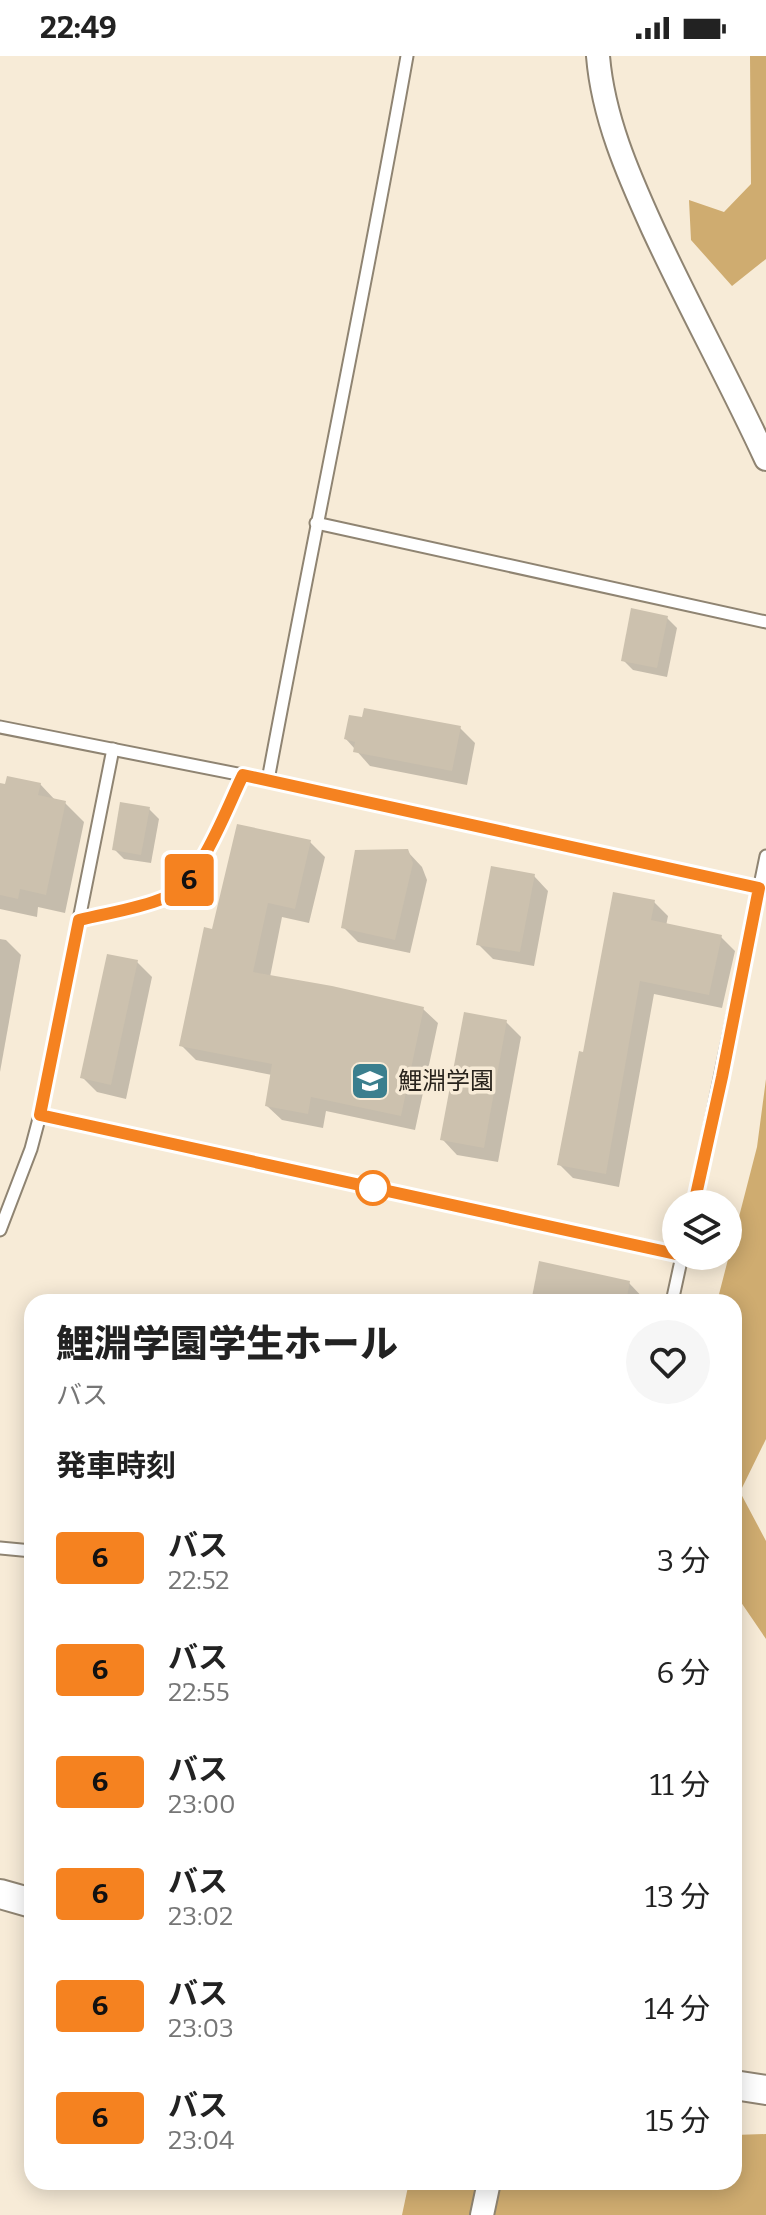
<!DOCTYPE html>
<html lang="ja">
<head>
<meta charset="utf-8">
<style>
  body { margin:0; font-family:Bitter,"Noto Sans JP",serif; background:#f6f6f6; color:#222; height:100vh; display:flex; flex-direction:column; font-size:30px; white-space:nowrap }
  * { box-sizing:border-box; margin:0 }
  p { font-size:26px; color:#767676 }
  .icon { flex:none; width:44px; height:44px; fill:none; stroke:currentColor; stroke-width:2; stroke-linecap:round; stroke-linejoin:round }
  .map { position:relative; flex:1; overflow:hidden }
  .drawer { position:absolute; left:24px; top:1238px; width:718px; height:896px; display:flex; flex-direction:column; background:#fff; border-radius:24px; box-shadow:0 4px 20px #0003 }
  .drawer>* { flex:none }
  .badge { padding:0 16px; border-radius:6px; font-size:28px; line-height:52px }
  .fabs { position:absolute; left:662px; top:1134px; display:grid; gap:16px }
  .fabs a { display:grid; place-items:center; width:80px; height:80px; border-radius:50%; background:#fff; box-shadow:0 4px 20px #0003; font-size:40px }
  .map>.badge { position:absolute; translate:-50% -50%; box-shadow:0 0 0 4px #fff }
  h2 { padding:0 32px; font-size:30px; line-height:72px }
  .round { display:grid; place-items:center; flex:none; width:84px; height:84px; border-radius:42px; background:#f6f6f6 }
  .summary { display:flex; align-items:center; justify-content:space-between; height:136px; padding:0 32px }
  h1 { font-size:38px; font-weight:800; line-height:60px }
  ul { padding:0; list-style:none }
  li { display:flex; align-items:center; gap:24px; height:112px; padding:0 32px }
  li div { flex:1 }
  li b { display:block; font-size:30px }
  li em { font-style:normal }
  li .badge { min-width:88px; font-weight:700; text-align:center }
  .status { display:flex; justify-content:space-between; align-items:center; height:56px; padding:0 40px; background:#fff; direction:ltr }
  .status svg { height:22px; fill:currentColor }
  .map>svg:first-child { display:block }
  .forest { fill:#cfac70 }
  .shadow { fill:#0003 }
  .building { fill:#ccc1ae }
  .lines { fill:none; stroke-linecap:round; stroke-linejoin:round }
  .service-casing { stroke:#8f8472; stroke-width:15 }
  .minor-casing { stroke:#8f8472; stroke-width:26 }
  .tertiary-casing { stroke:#8f8472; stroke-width:32 }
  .service { stroke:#fff; stroke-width:11 }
  .minor { stroke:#fff; stroke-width:22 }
  .tertiary { stroke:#fff; stroke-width:28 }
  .line-casing { stroke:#fff; stroke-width:18 }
  .line { stroke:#f58220; stroke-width:12 }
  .stop-dot { fill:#fff; stroke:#f58220; stroke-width:4 }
  .labels { text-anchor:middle; stroke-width:7; stroke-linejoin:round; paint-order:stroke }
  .poi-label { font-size:24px; fill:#28231c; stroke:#f7ebd7; text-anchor:start }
</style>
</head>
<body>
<div class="status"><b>22:49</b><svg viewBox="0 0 49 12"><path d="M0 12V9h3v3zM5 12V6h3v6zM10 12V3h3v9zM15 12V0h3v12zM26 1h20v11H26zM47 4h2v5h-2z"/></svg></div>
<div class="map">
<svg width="766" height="2159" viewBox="0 0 766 2159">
  <rect width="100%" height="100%" fill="#f7ebd7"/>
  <g class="forest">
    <polygon points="750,0 766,0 766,203 732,230 691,184 689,144 724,156 751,128"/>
    <polygon points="766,1023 766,1383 740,1436 766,1485 766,1583 734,1536 734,1246 717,1246 757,1091"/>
    <polygon points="766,2078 766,2159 402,2159 409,2126 734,2126 734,2079"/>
  </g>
  <g class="shadow">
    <polygon points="667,562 677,572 667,621 633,614 623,604"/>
    <polygon points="363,663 460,672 475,687 467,729 370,710 346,683"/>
    <polygon points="40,728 56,745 65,747 84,766 65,857 38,851 37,861 0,853 0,729"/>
    <polygon points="149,753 159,763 151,807 124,803 114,793"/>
    <polygon points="310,786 325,801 309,867 282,861 270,921 423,953 438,967 415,1074 326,1055 323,1072 282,1064 267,1050 272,1019 196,1004 181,989 214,875"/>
    <polygon points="407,795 422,811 427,824 410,897 358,886 343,871"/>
    <polygon points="534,820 548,835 534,910 493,903 478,888"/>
    <polygon points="654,846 668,860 666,870 721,881 735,895 722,952 654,938 619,1131 573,1122 559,1108 585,999"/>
    <polygon points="0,883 6,884 21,899 0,1016"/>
    <polygon points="137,906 152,921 126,1043 97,1036 82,1021"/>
    <polygon points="506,966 521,981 498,1106 457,1099 443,1084"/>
    <polygon points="629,1227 647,1246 533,1246"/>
  </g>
  <g class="building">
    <polygon points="631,552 668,560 657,612 621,605"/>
    <polygon points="364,652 461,670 452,715 353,696 355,686 344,683 349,659 362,661"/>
    <polygon points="7,720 41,727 38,739 66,745 46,839 20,833 18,843 0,839 0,727 5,728"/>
    <polygon points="120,746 150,751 141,799 112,794"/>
    <polygon points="237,768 311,784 295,853 268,847 253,916 332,930 424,951 401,1060 311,1041 308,1058 265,1050 272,1008 179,990 204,871 212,873"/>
    <polygon points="408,793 413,807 395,884 341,872 355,794"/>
    <polygon points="491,810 535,818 520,896 476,889"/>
    <polygon points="613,836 655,844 651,864 722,879 709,939 640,925 606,1118 557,1109 579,995 583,996"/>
    <polygon points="107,898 138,904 111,1029 80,1022"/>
    <polygon points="464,956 507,964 484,1092 440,1084"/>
    <polygon points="539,1205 630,1225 626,1246 531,1246"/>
  </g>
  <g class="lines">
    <defs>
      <g id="service">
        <polyline points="316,467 766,566"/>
        <polyline points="0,671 268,724 759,832"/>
        <path d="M268 724C313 482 364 242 407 0"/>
        <path d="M79 864C107 857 138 853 164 842 200 828 226 753 243 719"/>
        <polyline points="40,1059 676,1198"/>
        <polyline points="694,1148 766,800"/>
        <polyline points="0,1174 31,1093 40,1059 113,693"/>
        <polyline points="672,1246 682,1200"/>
        <polyline points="0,1492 32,1495"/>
      </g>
      <g id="minor">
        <path d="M598 0C603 61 628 118 653 173 689 251 730 325 766 403"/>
        <polyline points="482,2159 489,2126"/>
      </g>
      <g id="tertiary">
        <polyline points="0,1838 32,1847"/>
        <polyline points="734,2029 766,2034"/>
      </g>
    </defs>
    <use href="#service" class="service-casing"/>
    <use href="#minor" class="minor-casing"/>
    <use href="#tertiary" class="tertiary-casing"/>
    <use href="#service" class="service"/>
    <use href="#minor" class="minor"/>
    <use href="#tertiary" class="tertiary"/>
  </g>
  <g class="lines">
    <defs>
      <path id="line" d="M676 1198 40 1059 79 864C107 857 138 853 164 842 200 828 226 753 243 719L759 832 722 1021 694 1148"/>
    </defs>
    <use href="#line" class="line-casing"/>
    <use href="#line" class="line"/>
  </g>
  <defs>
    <symbol id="university-square" viewBox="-11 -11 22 22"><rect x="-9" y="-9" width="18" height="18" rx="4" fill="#3b7f8e" stroke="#f7ebd7"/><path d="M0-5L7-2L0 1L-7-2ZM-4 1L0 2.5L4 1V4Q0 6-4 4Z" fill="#fff"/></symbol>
  </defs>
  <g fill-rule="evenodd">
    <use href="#university-square" x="348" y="1003" width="44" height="44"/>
  </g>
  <circle class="stop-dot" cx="373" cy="1132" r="16"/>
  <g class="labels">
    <g class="poi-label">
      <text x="398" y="1033">鯉淵学園</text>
    </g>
  </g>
</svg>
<div class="fabs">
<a><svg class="icon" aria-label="layers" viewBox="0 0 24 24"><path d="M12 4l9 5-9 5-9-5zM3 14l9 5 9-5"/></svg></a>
</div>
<b class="badge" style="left:189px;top:824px;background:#f58220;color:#111">6</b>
<section class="drawer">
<div class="summary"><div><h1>鯉淵学園学生ホール</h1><p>バス</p></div><a class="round"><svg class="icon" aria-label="heart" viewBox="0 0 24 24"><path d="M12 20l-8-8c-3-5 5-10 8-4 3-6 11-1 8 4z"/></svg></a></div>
<h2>発車時刻</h2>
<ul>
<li><span class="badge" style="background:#f58220;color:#111">6</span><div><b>バス</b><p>22:52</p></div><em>3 分</em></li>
<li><span class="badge" style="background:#f58220;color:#111">6</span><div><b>バス</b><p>22:55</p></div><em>6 分</em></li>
<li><span class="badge" style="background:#f58220;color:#111">6</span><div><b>バス</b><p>23:00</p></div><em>11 分</em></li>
<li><span class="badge" style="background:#f58220;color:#111">6</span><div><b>バス</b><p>23:02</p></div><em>13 分</em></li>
<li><span class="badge" style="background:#f58220;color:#111">6</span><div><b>バス</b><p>23:03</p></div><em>14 分</em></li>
<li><span class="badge" style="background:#f58220;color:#111">6</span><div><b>バス</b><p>23:04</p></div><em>15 分</em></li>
</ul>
</section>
</div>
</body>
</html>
